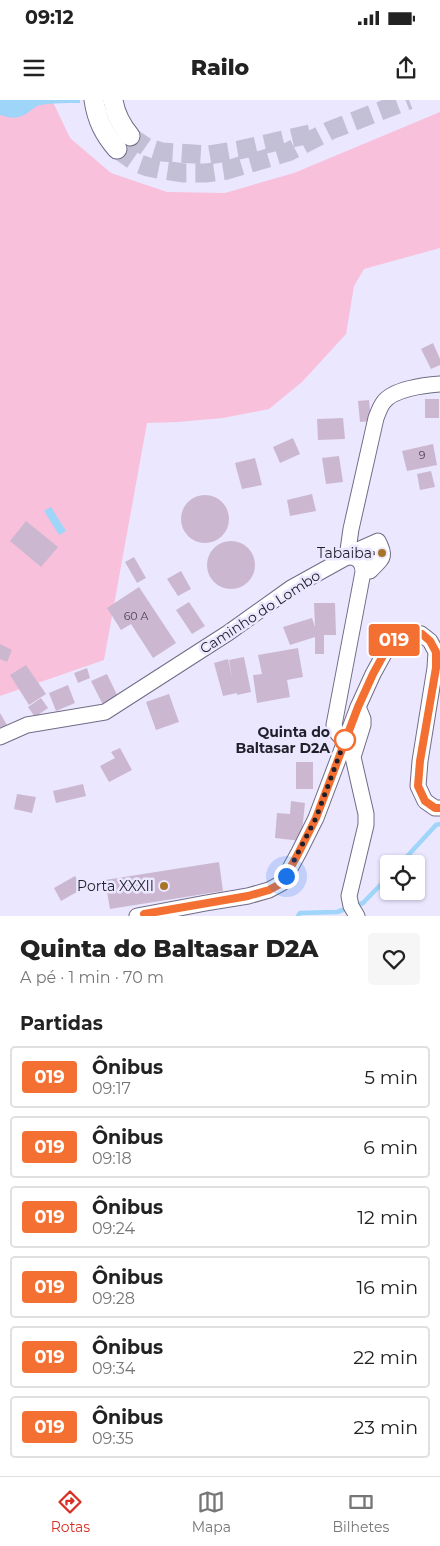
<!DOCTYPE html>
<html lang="pt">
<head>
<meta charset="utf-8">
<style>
  body { margin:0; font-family:Montserrat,sans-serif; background:#f6f6f6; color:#222; height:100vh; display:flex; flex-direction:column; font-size:19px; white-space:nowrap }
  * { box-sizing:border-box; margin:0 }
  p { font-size:16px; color:#767676 }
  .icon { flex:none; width:28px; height:28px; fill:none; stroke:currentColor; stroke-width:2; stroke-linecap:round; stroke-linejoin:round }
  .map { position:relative; height:816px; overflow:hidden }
  .side { display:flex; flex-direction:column; background:#fff; flex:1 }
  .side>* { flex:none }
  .badge { padding:0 10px; border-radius:4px; font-size:18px; line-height:32px }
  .fabs { position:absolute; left:380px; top:755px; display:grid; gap:10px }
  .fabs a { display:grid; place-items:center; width:45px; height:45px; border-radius:5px; background:#fff; box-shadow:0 1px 4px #0004; font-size:25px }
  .you { position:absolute; width:25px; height:25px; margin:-12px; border:4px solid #fff; border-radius:50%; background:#1a73e8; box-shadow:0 0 0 8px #1a73e833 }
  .map>.badge { position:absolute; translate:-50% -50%; box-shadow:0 0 0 2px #fff }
  h2 { padding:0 20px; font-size:19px; line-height:45px }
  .round { display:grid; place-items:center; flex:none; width:52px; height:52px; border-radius:5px; background:#f6f6f6 }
  .overview { display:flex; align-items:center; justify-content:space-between; height:85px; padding:0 20px }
  h1 { font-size:24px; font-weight:800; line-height:38px }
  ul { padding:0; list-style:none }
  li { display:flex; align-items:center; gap:15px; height:62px; margin:0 10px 8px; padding:0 10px; border:2px solid #e0e0e0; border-radius:5px }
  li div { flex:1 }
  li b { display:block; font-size:19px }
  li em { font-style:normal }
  li .badge { min-width:55px; font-weight:700; text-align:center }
  .status { display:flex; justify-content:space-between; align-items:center; height:35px; padding:0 25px; background:#fff; direction:ltr }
  .status svg { height:14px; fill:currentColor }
  header { display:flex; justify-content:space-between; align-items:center; height:65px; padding:0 20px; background:#fff; font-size:22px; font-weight:800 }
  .dock { display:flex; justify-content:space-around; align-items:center; height:70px; border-top:1px solid #e0e0e0; background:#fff; font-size:14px; color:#767676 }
  .dock a { display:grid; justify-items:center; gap:2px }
  .dock .current { color:#d93025 }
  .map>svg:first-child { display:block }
  .green { fill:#f8c0da }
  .water { fill:#9ed5f9 }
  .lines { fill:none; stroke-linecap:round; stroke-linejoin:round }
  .stream { stroke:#9ed5f9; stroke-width:4.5 }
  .building { fill:#ccb7d0 }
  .major-tunnel { stroke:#c3bfd4; stroke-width:19; stroke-dasharray:19 9; stroke-linecap:butt }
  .minor-casing { stroke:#716c86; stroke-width:17 }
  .major-casing { stroke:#716c86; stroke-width:21 }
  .minor { stroke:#fff; stroke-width:15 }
  .major { stroke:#fff; stroke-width:19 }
  .line-casing { stroke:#fff; stroke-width:11 }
  .line { stroke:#f37032; stroke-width:8 }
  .walk { stroke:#211f2a; stroke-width:5; stroke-dasharray:0 9 }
  .poi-dot { fill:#a6752a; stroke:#ebe7ff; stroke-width:2 }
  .stop-dot { fill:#fff; stroke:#f37032; stroke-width:2.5 }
  .labels { text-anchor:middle; stroke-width:5; stroke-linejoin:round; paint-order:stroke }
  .number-label { font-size:11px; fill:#4c4554 }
  .poi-label { font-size:14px; fill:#211f2a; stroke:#ebe7ff; text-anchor:end }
  .street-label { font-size:14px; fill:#211f2a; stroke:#ebe7ff }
  .stop-label { font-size:14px; font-weight:bold; fill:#211f2a; stroke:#ebe7ff; text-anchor:end }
</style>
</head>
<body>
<div class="status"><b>09:12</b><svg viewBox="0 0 49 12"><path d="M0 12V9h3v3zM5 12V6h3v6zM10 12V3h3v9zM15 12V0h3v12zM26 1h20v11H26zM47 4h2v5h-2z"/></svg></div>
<header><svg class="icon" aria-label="menu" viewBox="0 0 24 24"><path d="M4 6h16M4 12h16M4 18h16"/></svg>Railo<svg class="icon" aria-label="share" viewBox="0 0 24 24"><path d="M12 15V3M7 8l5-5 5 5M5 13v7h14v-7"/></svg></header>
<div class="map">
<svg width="440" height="816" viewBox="0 0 440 816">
  <rect width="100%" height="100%" fill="#ebe7ff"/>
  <polygon class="green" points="0,0 52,0 70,38 111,73 167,92 225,93 294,73 440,12 440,148 364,169 354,186 346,234 302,282 269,309 223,318 178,322 147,323 104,560 0,596"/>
  <g class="water">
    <path d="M0 0H80V3C67 3 53 3 40 5 36 6 33 9 30 11 20 19 12 19 0 15Z"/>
    <polygon points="51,407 66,431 59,435 44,411"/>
  </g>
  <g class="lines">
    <g class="stream">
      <polyline points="400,764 436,725 440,724"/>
      <polyline points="298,816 300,813 337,812 363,803 389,776"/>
    </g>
  </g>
  <g class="building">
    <polygon points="433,243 440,259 440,265 431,269 421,249"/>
    <rect x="425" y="299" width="14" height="19"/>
    <polygon points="369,300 371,321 360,322 358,301"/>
    <polygon points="343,318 345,339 318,340 317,319"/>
    <polygon points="293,338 300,354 280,363 273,347"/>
    <polygon points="433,344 437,365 407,371 402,351"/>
    <polygon points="339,356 343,382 326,384 322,358"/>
    <polygon points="255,358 262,385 242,389 235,363"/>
    <polygon points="431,371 435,387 420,390 417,374"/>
    <polygon points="312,394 316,411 290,416 287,400"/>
    <circle cx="205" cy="419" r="24"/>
    <polygon points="26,421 58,447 41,467 10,441"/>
    <circle cx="231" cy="465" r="24"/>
    <polygon points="134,457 146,478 137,483 125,462"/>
    <polygon points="181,471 191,489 178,496 167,479"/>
    <polygon points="139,487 176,543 153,558 131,524 121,530 107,508"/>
    <polygon points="189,502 205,526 192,534 176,510"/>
    <polygon points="314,503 335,503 336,535 324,535 324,554 315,554 315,537 290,545 283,527 312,518 315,527"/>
    <polygon points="0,544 12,550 7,562 0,559"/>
    <polygon points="298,548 303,577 287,580 290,597 257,603 253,575 262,574 258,555"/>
    <polygon points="244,557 251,592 237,595 237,593 223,596 214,563 228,559 232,577 229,560"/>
    <polygon points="26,565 46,594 29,605 10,575"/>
    <polygon points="87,568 90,578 78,583 74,573"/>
    <polygon points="107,574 119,599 104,607 91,581"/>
    <polygon points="68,585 75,603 56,611 49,593"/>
    <polygon points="169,594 179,622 156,630 146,602"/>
    <polygon points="41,598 48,608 35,617 28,607"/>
    <polygon points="0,613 7,625 0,630"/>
    <polygon points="120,648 132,670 109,682 100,666 115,658 111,652"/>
    <rect x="296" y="662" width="17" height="27"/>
    <polygon points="83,684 86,696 56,703 53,691"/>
    <polygon points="17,694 36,697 32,713 14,709"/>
    <polygon points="291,701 305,703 301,741 275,738 277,713 290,714"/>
    <polygon points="219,762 223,791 110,809 105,780"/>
    <polygon points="75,776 82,789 61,801 54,788"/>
  </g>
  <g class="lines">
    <g class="major-tunnel">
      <polyline points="130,36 146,47 162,52 209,55 239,50 310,34"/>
      <polyline points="117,49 137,63 148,67 163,70 184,73 206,73 227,70 288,52 331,30 409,0"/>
    </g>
    <defs>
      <g id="minor">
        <path d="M378 441C387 458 382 458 370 471V463L360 449Z"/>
        <path d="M347 457 351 429 376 318C378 313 380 307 383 303 392 289 425 285 440 284"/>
        <polyline points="0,637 27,625 105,612 228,533 291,488 347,457"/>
        <path d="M345 640C339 636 336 633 334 625L363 472C363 462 357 456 347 457"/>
        <polyline points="137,816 206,803 248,796 269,790 282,783 299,752 316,718 358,607 373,574 390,543 401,533 409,532 421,534 430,541 436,552 435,568 420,661 418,686 425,701 435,708 440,708"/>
        <polyline points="357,816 351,806 349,796 366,725 366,714 353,657 363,625 363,619 358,607"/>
      </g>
      <g id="major">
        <path d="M94 0C97 20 104 34 117 49"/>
        <path d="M113 0C115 14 121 25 130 36"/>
      </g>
    </defs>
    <use href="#minor" class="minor-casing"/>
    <use href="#major" class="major-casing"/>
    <use href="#minor" class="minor"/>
    <use href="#major" class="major"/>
  </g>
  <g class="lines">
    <defs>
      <polyline id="line" points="145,816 144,814 248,796 269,790 282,783 299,752 316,718 358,607 373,574 390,543 401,533 409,532 422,534 430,541 436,552 436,568 420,661 418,686 425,701 435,708 440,708"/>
    </defs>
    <use href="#line" class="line-casing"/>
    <use href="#line" class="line"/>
    <polyline class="walk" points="286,776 316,718 345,640"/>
  </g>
  <g class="poi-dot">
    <circle cx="382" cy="453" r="5"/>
    <circle cx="164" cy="786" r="5"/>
  </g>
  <circle class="stop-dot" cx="345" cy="640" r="10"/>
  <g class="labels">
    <g class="number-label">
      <text x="422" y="359">9</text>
      <text x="136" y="520">60 A</text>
    </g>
    <g class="poi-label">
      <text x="372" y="458">Tabaiba</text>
      <text x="154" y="791">Porta XXXII</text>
    </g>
    <g class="street-label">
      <text transform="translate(260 512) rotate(-33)" y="5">Caminho do Lombo</text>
    </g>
    <g class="stop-label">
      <text x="330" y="637">Quinta do<tspan x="330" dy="16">Baltasar D2A</tspan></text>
    </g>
  </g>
</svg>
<div class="fabs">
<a><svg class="icon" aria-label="locate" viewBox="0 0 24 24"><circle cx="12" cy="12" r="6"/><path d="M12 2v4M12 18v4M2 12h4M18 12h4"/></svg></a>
</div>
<div class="you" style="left:286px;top:776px"></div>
<b class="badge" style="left:394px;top:540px;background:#f37032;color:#fff">019</b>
</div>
<section class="side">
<div class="overview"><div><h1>Quinta do Baltasar D2A</h1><p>A pé · 1 min · 70 m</p></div><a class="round"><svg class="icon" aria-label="heart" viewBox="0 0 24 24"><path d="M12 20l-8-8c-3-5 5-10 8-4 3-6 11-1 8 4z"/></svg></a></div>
<h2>Partidas</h2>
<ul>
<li><span class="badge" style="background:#f37032;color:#fff">019</span><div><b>Ônibus</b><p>09:17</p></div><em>5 min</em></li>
<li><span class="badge" style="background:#f37032;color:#fff">019</span><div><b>Ônibus</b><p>09:18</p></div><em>6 min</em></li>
<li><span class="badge" style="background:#f37032;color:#fff">019</span><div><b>Ônibus</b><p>09:24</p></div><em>12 min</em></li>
<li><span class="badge" style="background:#f37032;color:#fff">019</span><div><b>Ônibus</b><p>09:28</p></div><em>16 min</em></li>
<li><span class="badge" style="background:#f37032;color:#fff">019</span><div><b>Ônibus</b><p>09:34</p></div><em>22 min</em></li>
<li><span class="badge" style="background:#f37032;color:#fff">019</span><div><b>Ônibus</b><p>09:35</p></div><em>23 min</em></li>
</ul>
</section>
<nav class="dock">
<a class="current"><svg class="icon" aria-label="directions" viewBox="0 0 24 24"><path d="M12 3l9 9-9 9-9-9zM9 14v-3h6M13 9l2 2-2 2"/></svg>Rotas</a>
<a><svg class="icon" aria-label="map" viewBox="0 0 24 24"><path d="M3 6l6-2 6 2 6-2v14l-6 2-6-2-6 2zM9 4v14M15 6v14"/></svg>Mapa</a>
<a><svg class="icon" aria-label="tickets" viewBox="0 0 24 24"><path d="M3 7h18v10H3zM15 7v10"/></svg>Bilhetes</a>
</nav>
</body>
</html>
